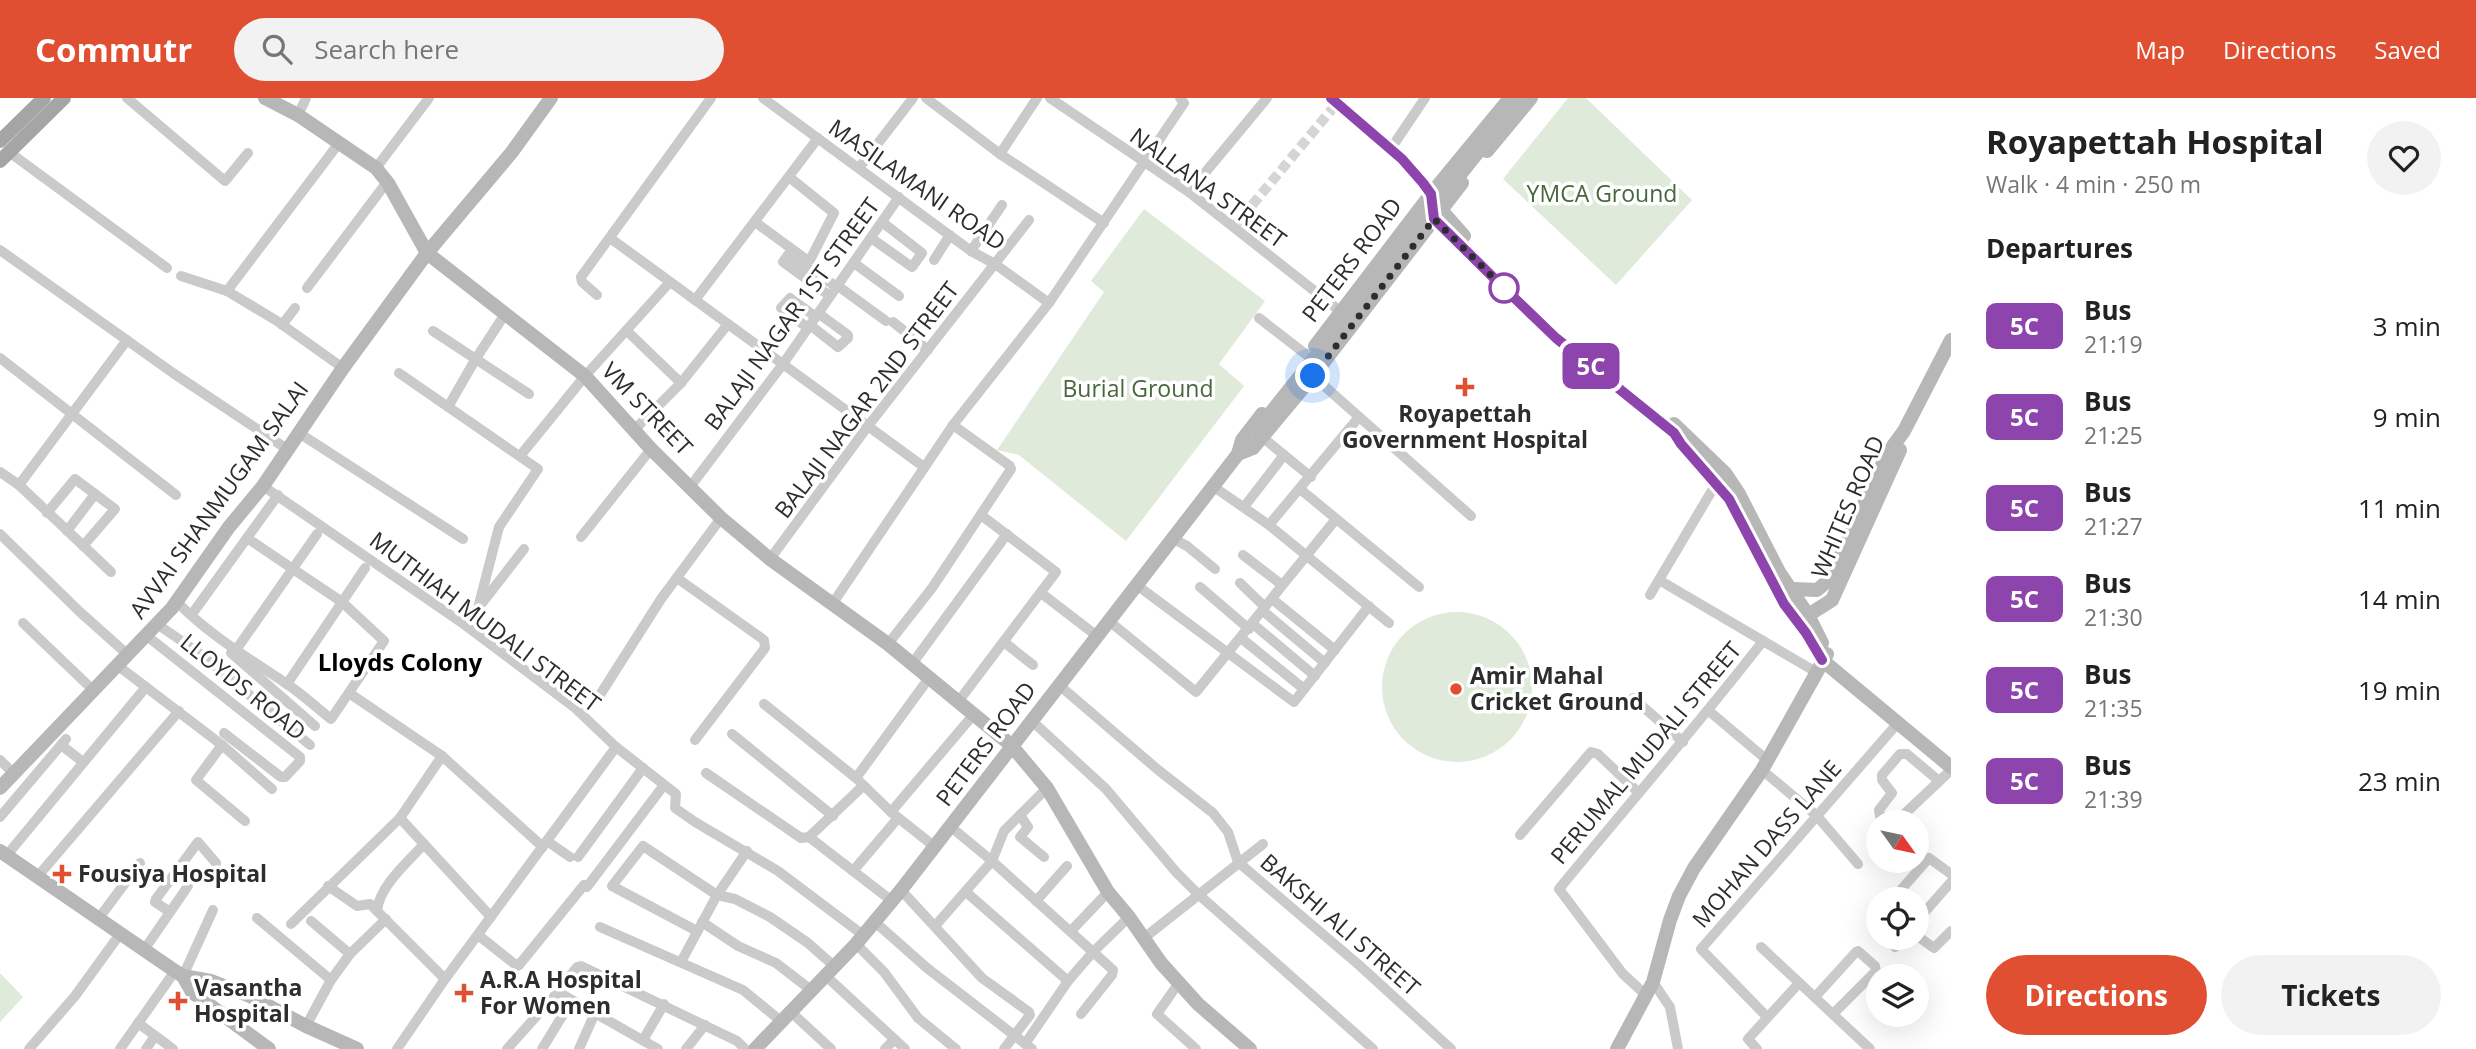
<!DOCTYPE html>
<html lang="en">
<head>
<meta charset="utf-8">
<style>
  body { margin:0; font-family:"Open Sans",sans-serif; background:#f2f2f2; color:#222; height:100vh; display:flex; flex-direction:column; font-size:26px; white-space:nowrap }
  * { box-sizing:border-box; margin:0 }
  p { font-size:23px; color:#767676 }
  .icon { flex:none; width:38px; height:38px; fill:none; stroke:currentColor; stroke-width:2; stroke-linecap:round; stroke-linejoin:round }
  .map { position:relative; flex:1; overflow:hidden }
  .sheet { display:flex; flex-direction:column; background:#fff; width:525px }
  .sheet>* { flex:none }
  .badge { padding:0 14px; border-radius:10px; font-size:24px; line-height:46px }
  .needle { width:46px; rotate:123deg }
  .buttons { position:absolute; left:1866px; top:712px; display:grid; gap:14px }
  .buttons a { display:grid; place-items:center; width:63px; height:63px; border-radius:50%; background:#fff; box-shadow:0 7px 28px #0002; font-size:35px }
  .you { position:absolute; width:35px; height:35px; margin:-18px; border:5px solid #fff; border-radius:50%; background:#1a73e8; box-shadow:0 0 0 10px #1a73e833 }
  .map>.badge { position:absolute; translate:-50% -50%; box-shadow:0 0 0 4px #fff }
  h2 { padding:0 35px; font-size:26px; line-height:63px }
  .round { display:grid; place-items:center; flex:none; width:74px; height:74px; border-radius:37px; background:#f2f2f2 }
  .overview { display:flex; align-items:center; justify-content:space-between; height:119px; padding:0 35px }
  h1 { font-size:33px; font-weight:700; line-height:52px }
  .button { display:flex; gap:14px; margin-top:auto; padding:14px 35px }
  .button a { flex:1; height:80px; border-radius:42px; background:#e04f32; color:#fff; font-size:28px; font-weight:700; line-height:80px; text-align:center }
  .button a+a { background:#f2f2f2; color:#222 }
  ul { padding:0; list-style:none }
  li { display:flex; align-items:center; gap:21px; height:91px; padding:0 35px }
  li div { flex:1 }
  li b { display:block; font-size:26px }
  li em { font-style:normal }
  li .badge { min-width:77px; font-weight:700; text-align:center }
  header { display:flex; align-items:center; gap:42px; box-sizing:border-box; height:98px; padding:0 35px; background:#e04f32; color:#fff }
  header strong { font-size:33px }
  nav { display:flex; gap:38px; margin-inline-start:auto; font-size:24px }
  .search { width:490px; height:63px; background:#f2f2f2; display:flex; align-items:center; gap:18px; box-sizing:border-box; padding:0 24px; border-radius:38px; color:#767676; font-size:26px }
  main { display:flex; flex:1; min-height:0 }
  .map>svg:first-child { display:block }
  .green { fill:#dfeada }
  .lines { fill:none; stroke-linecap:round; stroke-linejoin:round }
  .street-tunnel { stroke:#d5d5d5; stroke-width:10; stroke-dasharray:10 5; stroke-linecap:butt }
  .street { stroke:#cacaca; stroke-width:10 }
  .secondary { stroke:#b7b7b7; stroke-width:14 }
  .primary { stroke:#a5a5a5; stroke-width:14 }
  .secondary-bridge { stroke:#b7b7b7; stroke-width:14 }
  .line-casing { stroke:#fff; stroke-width:16 }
  .line { stroke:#8e44ad; stroke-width:10 }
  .walk { stroke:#2d2d2d; stroke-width:7; stroke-dasharray:0 12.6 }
  .stop-dot { fill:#fff; stroke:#8e44ad; stroke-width:3.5 }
  .poi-dot { fill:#e04f32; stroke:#fff; stroke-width:2.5 }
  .labels { text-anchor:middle; stroke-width:7; stroke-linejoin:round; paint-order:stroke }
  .street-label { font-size:23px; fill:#2d2d2d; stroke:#fff }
  .park-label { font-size:23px; fill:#45673b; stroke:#fff }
  .poi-label { font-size:23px; font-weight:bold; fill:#2d2d2d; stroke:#fff; text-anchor:start }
  .neighbourhood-label { font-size:24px; font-weight:bold; fill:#000; stroke:#fff }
</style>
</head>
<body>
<header>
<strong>Commutr</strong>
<div class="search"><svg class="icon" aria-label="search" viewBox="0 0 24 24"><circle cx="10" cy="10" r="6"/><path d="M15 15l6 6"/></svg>Search here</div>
<nav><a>Map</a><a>Directions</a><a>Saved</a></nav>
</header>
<main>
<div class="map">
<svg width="1951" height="951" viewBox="0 0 1951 951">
  <rect width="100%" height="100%" fill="#fff"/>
  <g class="green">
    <polygon points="1568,0 1586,0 1692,102 1616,187 1503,81"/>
    <polygon points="1144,111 1265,203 1219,266 1244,288 1126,443 1019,357 997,352 1104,194 1091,183"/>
    <circle cx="1457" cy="589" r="75"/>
    <polygon points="0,875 23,899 0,924"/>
  </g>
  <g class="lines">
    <polyline class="street-tunnel" points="1233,130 1337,5"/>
    <g class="street">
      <polyline points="127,0 225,83 248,55"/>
      <polyline points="763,0 971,153 995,166 1049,205"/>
      <polyline points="926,0 1000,56 1104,125"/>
      <polyline points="1050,0 1189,94 1345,217"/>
      <polyline points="298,17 306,0"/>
      <polyline points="1390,52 1425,0"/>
      <polyline points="9,54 167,170"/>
      <polyline points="1000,56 1037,0"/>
      <polyline points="376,70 429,0"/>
      <polyline points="859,70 913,0"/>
      <polyline points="1189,94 1267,0"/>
      <polyline points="755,124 807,162 810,162 834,115 789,79"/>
      <polyline points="610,140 924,369"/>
      <polyline points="871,140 912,169 922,155 882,124"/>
      <polyline points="0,152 173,275 287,351"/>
      <polyline points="971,153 1002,107"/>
      <polyline points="934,162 950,137"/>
      <polyline points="854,165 899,198"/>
      <polyline points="181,178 227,193 277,223 343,270"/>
      <polyline points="838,188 886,223"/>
      <polyline points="307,190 387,84"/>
      <polyline points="227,193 339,45"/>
      <polyline points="597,197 582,184 581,179 711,0"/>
      <polyline points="830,198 783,164 788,157 790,158 837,189"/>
      <polyline points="695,202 818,40"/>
      <polyline points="1259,220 1308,258"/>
      <polyline points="893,224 928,252"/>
      <polyline points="282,227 295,210"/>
      <polyline points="810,227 838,249 848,240 848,237 818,215"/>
      <polyline points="808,230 781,210 790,200 816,219"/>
      <polyline points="433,233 529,296"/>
      <polyline points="627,233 681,285"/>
      <polyline points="0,260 176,397"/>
      <polyline points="399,275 538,371 499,429 478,510"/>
      <polyline points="1313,278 1471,418"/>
      <polyline points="448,309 475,262 505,216"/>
      <polyline points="635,331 681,285 728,226"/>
      <polyline points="299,335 463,441"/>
      <polyline points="1262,339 1311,379"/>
      <polyline points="520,358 585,278 670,184"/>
      <polyline points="0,374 19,387 111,474"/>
      <polyline points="19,387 127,242"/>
      <polyline points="263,388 465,527 574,609 616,649 676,696 675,710 695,724 778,773 863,837"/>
      <polyline points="690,389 783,266 899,99"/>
      <polyline points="1214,389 1269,427 1389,525"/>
      <polyline points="1300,391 1419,489"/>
      <polyline points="1244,409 1284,357"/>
      <polyline points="47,415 75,381 115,411 83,448"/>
      <polyline points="1269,427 1359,319"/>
      <polyline points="67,433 95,396"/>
      <polyline points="0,436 80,514 127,556"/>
      <polyline points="581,439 651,351"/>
      <polyline points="1174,441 1187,448 1215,471"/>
      <polyline points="1243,457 1282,487"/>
      <polyline points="770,461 868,328 1029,122"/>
      <polyline points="677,480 757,537 764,542 765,550 695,642"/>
      <polyline points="1659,482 1816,574"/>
      <polyline points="1240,485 1265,509"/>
      <polyline points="1138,488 1294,604 1369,508"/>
      <polyline points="1200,489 1249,531"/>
      <polyline points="1041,495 1097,538"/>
      <polyline points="1650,497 1717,384"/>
      <polyline points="1272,501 1335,552"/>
      <path d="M176 503C208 536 247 559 284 584 301 595 316 609 331 621L384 543 342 504 247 440"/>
      <polyline points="833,505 953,327 1049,205 1184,5 1180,0"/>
      <polyline points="195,512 278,397"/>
      <polyline points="1263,513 1325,565"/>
      <polyline points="1109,523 1196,594 1336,421"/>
      <polyline points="23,525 93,592"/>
      <polyline points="157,526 199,555 310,647"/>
      <polyline points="1253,526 1315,578"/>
      <polyline points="465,527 524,451"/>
      <polyline points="147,538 300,659 300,663 285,679 281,679 224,635"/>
      <polyline points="1241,540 1304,591"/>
      <polyline points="1004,544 1033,567"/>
      <polyline points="888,546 932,490 1011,371 1010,368 953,327"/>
      <polyline points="236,552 317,436"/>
      <polyline points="231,555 315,628"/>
      <polyline points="912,566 1007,436"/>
      <polyline points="117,567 222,647 272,691"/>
      <polyline points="287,586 365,470"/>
      <polyline points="1059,587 1157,671 1213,715 1228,734 1238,764 1359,867 1451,951"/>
      <polyline points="349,595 442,658 543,749"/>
      <polyline points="598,600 661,501 721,420"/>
      <polyline points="1633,600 1683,644"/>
      <polyline points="958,604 1056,474 981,417"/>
      <polyline points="764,606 856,680 891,714 935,749"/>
      <polyline points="1709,613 1767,662"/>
      <polyline points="1031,622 1106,691 1176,774 1198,796 1373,951"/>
      <polyline points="732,636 833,718"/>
      <polyline points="61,647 83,664"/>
      <polyline points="222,647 196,682 245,723"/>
      <polyline points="0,662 13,675"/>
      <polyline points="1762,672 1817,718 1858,766"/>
      <polyline points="706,675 801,740 809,739 892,803"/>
      <polyline points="856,680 929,580"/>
      <polyline points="891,714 974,616"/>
      <polyline points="1020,717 1028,729 1020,739 1044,759"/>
      <polyline points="0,719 66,641"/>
      <polyline points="400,720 491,819"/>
      <polyline points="1888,724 1880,718 1879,712 1892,695 1882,682 1882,677 1900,656 1907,656 1939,683"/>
      <polyline points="1896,724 1951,672"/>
      <polyline points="951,729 992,763 1113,872 1112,877 1081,916"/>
      <polyline points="1520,737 1591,654 1598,656 1638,694"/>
      <polyline points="809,739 863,688"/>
      <polyline points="547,743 570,759"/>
      <polyline points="7,757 146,589"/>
      <polyline points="578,759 643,670"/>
      <polyline points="853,773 898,720"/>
      <polyline points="38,778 179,613"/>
      <polyline points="328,788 357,808 370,806 445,881"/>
      <polyline points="901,792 982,880 1029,914 1030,917 1004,951"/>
      <polyline points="966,794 1068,883"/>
      <polyline points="1892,802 1929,760 1951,776"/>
      <polyline points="1036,803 1067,768"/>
      <path d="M377 813C379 788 408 764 424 746"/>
      <polyline points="170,814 155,804 156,801 198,744 216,765"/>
      <polyline points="99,820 140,765"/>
      <polyline points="257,820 331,882"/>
      <polyline points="702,824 738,848 776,865 811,892"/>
      <polyline points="875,824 927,870 1032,951"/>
      <polyline points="1916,824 1951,784"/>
      <polyline points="291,826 400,720 442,658"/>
      <polyline points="935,828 992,763 1004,733 1047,690"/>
      <polyline points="600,829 743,892 782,924"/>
      <polyline points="697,833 612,788 643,748 717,797 735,801 770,819 808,845 835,869"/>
      <polyline points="1071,833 1108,794"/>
      <polyline points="478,837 517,868 519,867 584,787 587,789 664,687"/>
      <polyline points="1916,837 1934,850 1951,833"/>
      <polyline points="1144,840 1263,746"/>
      <polyline points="856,846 884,874 918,920 956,951"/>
      <polyline points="1761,849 1870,951"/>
      <polyline points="1895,849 1903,840"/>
      <polyline points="144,852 188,788"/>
      <polyline points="350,856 386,821"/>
      <polyline points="681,864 717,797 747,753"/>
      <polyline points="183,878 213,812"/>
      <polyline points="826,878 905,951"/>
      <polyline points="1653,884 1670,909 1678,951"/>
      <polyline points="1178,886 1157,916 1196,951"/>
      <polyline points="558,894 658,951"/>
      <path d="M1646 897 1623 876 1559 791C1627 708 1697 628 1763 543"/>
      <polyline points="1815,899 1856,854 1858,853 1875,868 1876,873 1833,916"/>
      <polyline points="791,914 831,951"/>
      <polyline points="1767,919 1701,851 1897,626"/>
      <polyline points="138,925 173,951"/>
      <polyline points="306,928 331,882 350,856 311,823"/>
      <polyline points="643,942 664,906"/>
      <polyline points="1025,946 1068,883 1093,854 1129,819"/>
      <polyline points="29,951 75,898 120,836"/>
      <polyline points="120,951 175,873"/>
      <polyline points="146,951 155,938"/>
      <polyline points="397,951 445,881 616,649"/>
      <polyline points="507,951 558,894 577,869 581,868 737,943 745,951"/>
      <polyline points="542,951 572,902"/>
      <polyline points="579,951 595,915"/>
      <polyline points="686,951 705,927"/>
      <polyline points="885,951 894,942"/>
      <polyline points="1757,951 1748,941 1799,885"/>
    </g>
    <g class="secondary">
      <polyline points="265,0 298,17 376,70 388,85 427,155 585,278 651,351 721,420 770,461 888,546 1011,647 1047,690 1108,794 1129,819 1161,865 1198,906 1250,951"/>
      <polyline points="1331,0 1402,61 1423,85 1431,96 1434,121 1504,190 1556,240 1674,335 1681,346 1729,401 1784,506 1806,535 1822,562 1951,669"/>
      <polyline points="1487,53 1531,0"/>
      <polyline points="1439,97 1441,112 1464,138"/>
      <polyline points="1315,248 1431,96 1510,0"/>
      <polyline points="1674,326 1725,375 1739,396 1779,474 1808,517 1822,545"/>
      <polyline points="1238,356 1253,350 1313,278 1462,85"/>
      <polyline points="1793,491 1817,492 1830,481 1879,373 1893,348 1904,333 1951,242"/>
      <polyline points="1802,521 1832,502 1900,352"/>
      <polyline points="0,690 172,510 229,429 263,388 343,270 427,155 512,54 551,0"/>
      <polyline points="0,753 175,873 183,878 211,883 250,898 306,928 357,951"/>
      <polyline points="183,878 192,894 269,951"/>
      <polyline points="755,951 856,846 901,792 1238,356 1242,342 1262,316"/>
      <polyline points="1617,951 1653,884 1670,822 1679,798 1694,770 1762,672 1827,556"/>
    </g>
    <g class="primary">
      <polyline points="0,43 44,0"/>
      <polyline points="0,63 64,0"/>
    </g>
    <polyline class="secondary-bridge" points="1257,332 1521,0"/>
  </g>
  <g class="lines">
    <defs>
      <polyline id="line" points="1331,0 1402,61 1423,85 1431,96 1434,121 1504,190 1556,240 1674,335 1681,346 1729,401 1784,506 1806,535 1822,562"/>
    </defs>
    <use href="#line" class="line-casing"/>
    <use href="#line" class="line"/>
    <polyline class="walk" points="1313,278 1434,121 1504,190"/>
  </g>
  <circle class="stop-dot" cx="1504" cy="190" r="14"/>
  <g class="poi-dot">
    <path d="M1461.5 278.5h7v7h7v7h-7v7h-7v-7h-7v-7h7z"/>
    <circle cx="1456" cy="591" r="7"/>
    <path d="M58.5 765.5h7v7h7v7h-7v7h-7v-7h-7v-7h7z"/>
    <path d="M460.5 884.5h7v7h7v7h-7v7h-7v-7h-7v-7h7z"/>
    <path d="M174.5 892.5h7v7h7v7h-7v7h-7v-7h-7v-7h7z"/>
  </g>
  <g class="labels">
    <g class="street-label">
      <text transform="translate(917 87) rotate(35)" y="8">MASILAMANI ROAD</text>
      <text transform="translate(1208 90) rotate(36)" y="8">NALLANA STREET</text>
      <text transform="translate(1352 162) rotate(-53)" y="8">PETERS ROAD</text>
      <text transform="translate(792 216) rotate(-54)" y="8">BALAJI NAGAR 1ST STREET</text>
      <text transform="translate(867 302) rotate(-53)" y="8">BALAJI NAGAR 2ND STREET</text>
      <text transform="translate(647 311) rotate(46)" y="8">VM STREET</text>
      <text transform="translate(219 402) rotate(-54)" y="8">AVVAI SHANMUGAM SALAI</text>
      <text transform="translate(1848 409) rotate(-67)" y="8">WHITES ROAD</text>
      <text transform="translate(485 524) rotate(37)" y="8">MUTHIAH MUDALI STREET</text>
      <text transform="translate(243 589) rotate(39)" y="8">LLOYDS ROAD</text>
      <text transform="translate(986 646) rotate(-53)" y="8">PETERS ROAD</text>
      <text transform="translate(1646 655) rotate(-50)" y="8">PERUMAL MUDALI STREET</text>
      <text transform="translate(1767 746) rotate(-49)" y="8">MOHAN DASS LANE</text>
      <text transform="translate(1340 827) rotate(41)" y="8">BAKSHI ALI STREET</text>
    </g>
    <g class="park-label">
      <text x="1602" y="104">YMCA Ground</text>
      <text x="1138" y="299">Burial Ground</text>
    </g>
    <g class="poi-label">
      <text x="1465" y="324" text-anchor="middle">Royapettah<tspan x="1465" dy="26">Government Hospital</tspan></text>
      <text x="1470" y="586">Amir Mahal<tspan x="1470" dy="26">Cricket Ground</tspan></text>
      <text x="78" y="784">Fousiya Hospital</text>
      <text x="480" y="890">A.R.A Hospital<tspan x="480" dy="26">For Women</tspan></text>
      <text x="194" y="898">Vasantha<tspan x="194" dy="26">Hospital</tspan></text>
    </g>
    <g class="neighbourhood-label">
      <text x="400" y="573">Lloyds Colony</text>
    </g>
  </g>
</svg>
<div class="buttons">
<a><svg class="needle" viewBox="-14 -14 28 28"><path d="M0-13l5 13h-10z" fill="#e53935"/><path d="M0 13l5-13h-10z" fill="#767676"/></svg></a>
<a><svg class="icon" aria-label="locate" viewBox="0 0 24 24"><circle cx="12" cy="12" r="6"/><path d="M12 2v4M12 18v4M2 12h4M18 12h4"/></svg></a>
<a><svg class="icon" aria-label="layers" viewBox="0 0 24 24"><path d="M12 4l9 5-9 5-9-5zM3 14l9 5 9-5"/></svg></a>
</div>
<div class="you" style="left:1313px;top:278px"></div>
<b class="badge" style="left:1591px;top:268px;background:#8e44ad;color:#fff">5C</b>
</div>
<section class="sheet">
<div class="overview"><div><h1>Royapettah Hospital</h1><p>Walk · 4 min · 250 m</p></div><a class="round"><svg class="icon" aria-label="heart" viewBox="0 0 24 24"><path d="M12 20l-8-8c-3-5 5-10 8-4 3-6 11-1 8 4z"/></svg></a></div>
<h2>Departures</h2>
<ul>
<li><span class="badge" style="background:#8e44ad;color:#fff">5C</span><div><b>Bus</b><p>21:19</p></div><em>3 min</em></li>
<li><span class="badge" style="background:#8e44ad;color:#fff">5C</span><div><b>Bus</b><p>21:25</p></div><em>9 min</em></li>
<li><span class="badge" style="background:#8e44ad;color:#fff">5C</span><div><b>Bus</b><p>21:27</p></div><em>11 min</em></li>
<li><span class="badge" style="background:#8e44ad;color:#fff">5C</span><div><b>Bus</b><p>21:30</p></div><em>14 min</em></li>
<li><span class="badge" style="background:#8e44ad;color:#fff">5C</span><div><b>Bus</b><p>21:35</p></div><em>19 min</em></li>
<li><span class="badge" style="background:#8e44ad;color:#fff">5C</span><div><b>Bus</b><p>21:39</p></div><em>23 min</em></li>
</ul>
<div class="button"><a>Directions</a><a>Tickets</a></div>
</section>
</main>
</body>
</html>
